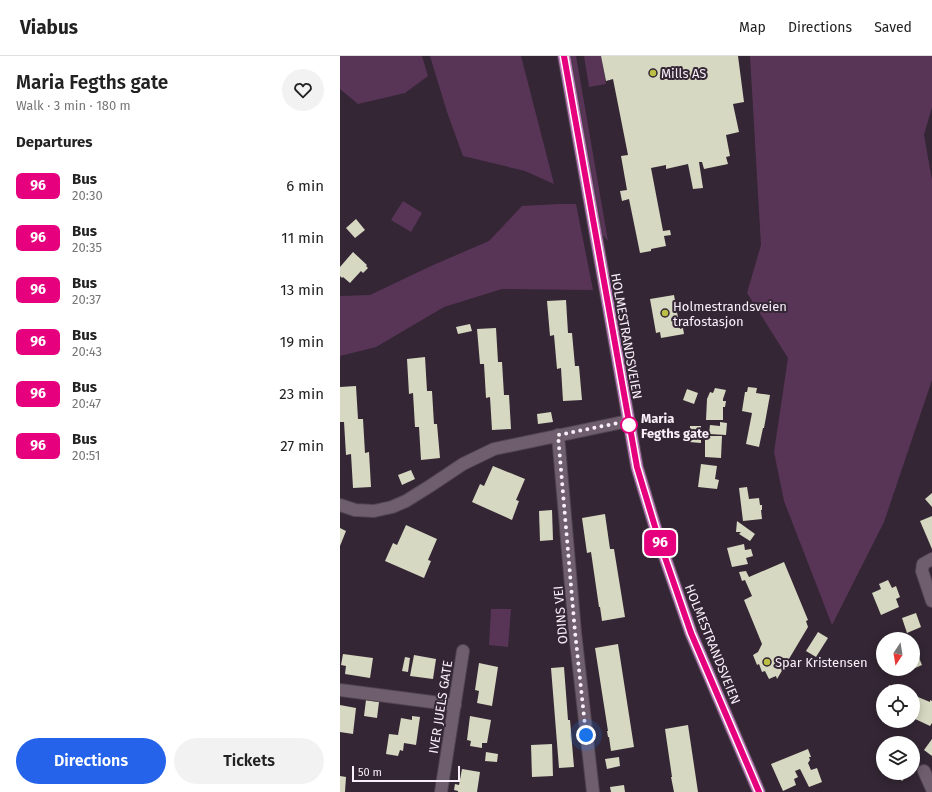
<!DOCTYPE html>
<html lang="en">
<head>
<meta charset="utf-8">
<style>
  body { margin:0; font-family:"Fira Sans",sans-serif; background:#f2f2f2; color:#222; height:100vh; display:flex; flex-direction:column; font-size:15px; white-space:nowrap }
  * { box-sizing:border-box; margin:0 }
  p { font-size:13px; color:#767676 }
  .icon { flex:none; width:22px; height:22px; fill:none; stroke:currentColor; stroke-width:2; stroke-linecap:round; stroke-linejoin:round }
  .map { position:relative; flex:1; overflow:hidden }
  .panel { display:flex; flex-direction:column; background:#fff; width:340px }
  .panel>* { flex:none }
  .badge { padding:0 8px; border-radius:6px; font-size:14px; line-height:26px }
  .needle { width:26px; rotate:192deg }
  .fabs { position:absolute; left:536px; top:576px; display:grid; gap:8px }
  .fabs a { display:grid; place-items:center; width:44px; height:44px; border-radius:50%; background:#fff; box-shadow:0 2px 10px #0003; font-size:20px }
  .scale { position:absolute; left:12px; bottom:10px; width:108px; box-sizing:border-box; padding-left:4px; border:2px solid #f9eff8; border-top:0; font-size:11px; line-height:14px; white-space:nowrap; color:#f9eff8; -webkit-text-stroke:3px #342634; paint-order:stroke }
  .you { position:absolute; width:20px; height:20px; margin:-10px; border:3px solid #fff; border-radius:50%; background:#1a73e8; box-shadow:0 0 0 6px #1a73e833 }
  .map>.badge { position:absolute; translate:-50% -50%; box-shadow:0 0 0 2px #fff }
  h2 { padding:0 16px; font-size:15px; line-height:36px }
  .round { display:grid; place-items:center; flex:none; width:42px; height:42px; border-radius:21px; background:#f2f2f2 }
  .head { display:flex; align-items:center; justify-content:space-between; height:68px; padding:0 16px }
  h1 { font-size:19px; font-weight:600; line-height:30px }
  .action { display:flex; gap:8px; margin-top:auto; padding:8px 16px }
  .action a { flex:1; height:46px; border-radius:24px; background:#2563eb; color:#fff; font-size:16px; font-weight:600; line-height:46px; text-align:center }
  .action a+a { background:#f2f2f2; color:#222 }
  ul { padding:0; list-style:none }
  li { display:flex; align-items:center; gap:12px; height:52px; padding:0 16px }
  li div { flex:1 }
  li b { display:block; font-size:15px }
  li em { font-style:normal }
  li .badge { min-width:44px; font-weight:700; text-align:center }
  header { display:flex; align-items:center; gap:24px; box-sizing:border-box; height:56px; padding:0 20px; background:#fff; border-bottom:1px solid #e0e0e0 }
  header strong { font-size:19px }
  nav { display:flex; gap:22px; margin-inline-start:auto; font-size:14px }
  main { display:flex; flex:1; min-height:0 }
  .map>svg:first-child { display:block }
  .green { fill:#583557 }
  .building { fill:#d6d8c1 }
  .lines { fill:none; stroke-linecap:round; stroke-linejoin:round }
  .minor-casing { stroke:#514550; stroke-width:14 }
  .major-casing { stroke:#514550; stroke-width:14 }
  .minor { stroke:#6f5e6e; stroke-width:12 }
  .major { stroke:#be7abc; stroke-width:12 }
  .line-casing { stroke:#fff; stroke-width:9 }
  .line { stroke:#e6007e; stroke-width:6 }
  .walk { stroke:#f9eff8; stroke-width:4; stroke-dasharray:0 7.2 }
  .poi-dot { fill:#bbc044; stroke:#342634; stroke-width:1.5 }
  .stop-dot { fill:#fff; stroke:#e6007e; stroke-width:2 }
  .labels { text-anchor:middle; stroke-width:4; stroke-linejoin:round; paint-order:stroke }
  .poi-label { font-size:13px; fill:#f9eff8; stroke:#342634; text-anchor:start }
  .street-label { font-size:13px; fill:#f9eff8; stroke:#342634 }
  .stop-label { font-size:13px; font-weight:bold; fill:#f9eff8; stroke:#342634; text-anchor:start }
</style>
</head>
<body>
<header>
<strong>Viabus</strong>
<nav><a>Map</a><a>Directions</a><a>Saved</a></nav>
</header>
<main>
<section class="panel">
<div class="head"><div><h1>Maria Fegths gate</h1><p>Walk · 3 min · 180 m</p></div><a class="round"><svg class="icon" aria-label="heart" viewBox="0 0 24 24"><path d="M12 20l-8-8c-3-5 5-10 8-4 3-6 11-1 8 4z"/></svg></a></div>
<h2>Departures</h2>
<ul>
<li><span class="badge" style="background:#e6007e;color:#fff">96</span><div><b>Bus</b><p>20:30</p></div><em>6 min</em></li>
<li><span class="badge" style="background:#e6007e;color:#fff">96</span><div><b>Bus</b><p>20:35</p></div><em>11 min</em></li>
<li><span class="badge" style="background:#e6007e;color:#fff">96</span><div><b>Bus</b><p>20:37</p></div><em>13 min</em></li>
<li><span class="badge" style="background:#e6007e;color:#fff">96</span><div><b>Bus</b><p>20:43</p></div><em>19 min</em></li>
<li><span class="badge" style="background:#e6007e;color:#fff">96</span><div><b>Bus</b><p>20:47</p></div><em>23 min</em></li>
<li><span class="badge" style="background:#e6007e;color:#fff">96</span><div><b>Bus</b><p>20:51</p></div><em>27 min</em></li>
</ul>
<div class="action"><a>Directions</a><a>Tickets</a></div>
</section>
<div class="map">
<svg width="592" height="736" viewBox="0 0 592 736">
  <rect width="100%" height="100%" fill="#342634"/>
  <g class="green">
    <polygon points="0,0 82,0 88,20 65,37 18,48 0,33"/>
    <polygon points="90,0 181,0 214,128 185,115 123,100 107,56"/>
    <polygon points="231,0 236,0 268,185 263,179"/>
    <polygon points="244,0 261,0 266,28 249,31"/>
    <polygon points="410,0 592,0 592,51 584,79 592,124 592,324 544,466 492,569 444,445 434,396 448,302 407,237 421,189"/>
    <polygon points="63,145 82,157 71,176 51,164"/>
    <polygon points="219,148 236,148 253,234 162,233 104,251 36,291 0,300 0,240 30,239 91,210 149,185 182,150"/>
    <polygon points="151,553 171,553 168,591 149,589"/>
  </g>
  <g class="building">
    <polygon points="261,0 398,0 404,46 393,48 399,76 386,79 390,100 386,101 388,108 364,113 362,106 359,106 363,132 353,133 348,108 326,113 326,109 311,112 323,175 330,174 331,179 324,180 326,190 311,193 311,195 300,197 289,143 282,145 280,135 287,134 281,100 288,99 273,23 266,25"/>
    <polygon points="16,163 25,174 15,182 6,172"/>
    <polygon points="13,196 27,209 26,210 28,212 23,217 21,215 10,227 3,221 2,222 0,220 0,211"/>
    <polygon points="334,239 340,273 343,272 344,278 321,282 320,276 316,277 310,243"/>
    <polygon points="226,244 228,277 232,277 235,310 239,310 242,344 223,345 221,312 217,313 214,279 210,280 207,245"/>
    <polygon points="130,268 132,275 118,278 116,271"/>
    <polygon points="156,272 158,306 162,306 164,339 169,339 171,373 152,374 150,341 146,342 144,308 140,308 137,273"/>
    <polygon points="85,301 87,335 92,335 94,368 97,368 100,402 81,404 79,371 75,371 73,337 69,338 67,303"/>
    <polygon points="16,330 18,363 23,363 25,397 29,396 31,431 13,432 11,398 6,399 4,366 0,366 0,331"/>
    <polygon points="408,331 417,332 416,337 430,339 424,372 423,372 419,391 406,388 412,357 402,355 405,336 407,336"/>
    <polygon points="375,332 386,334 383,343 383,345 386,345 385,351 383,351 383,364 366,364 367,343 370,336 373,337"/>
    <polygon points="347,333 358,337 354,348 343,344"/>
    <polygon points="211,356 213,366 198,368 197,358"/>
    <polygon points="380,366 387,367 386,379 369,378 370,369 380,370"/>
    <polygon points="350,370 361,370 361,387 349,386"/>
    <polygon points="365,380 382,380 381,402 365,401"/>
    <polygon points="361,408 377,410 375,423 379,424 377,433 358,431"/>
    <polygon points="153,410 185,423 176,444 179,445 172,464 132,446 140,428 144,430"/>
    <polygon points="71,414 75,423 62,429 58,419"/>
    <polygon points="407,431 409,443 419,442 420,449 422,449 422,454 421,454 422,463 403,465 399,432"/>
    <polygon points="592,437 592,451 585,443"/>
    <polygon points="212,454 213,484 200,485 199,455"/>
    <polygon points="265,458 270,493 274,493 285,561 262,565 260,551 259,551 251,496 247,497 242,462"/>
    <polygon points="592,460 592,493 580,465"/>
    <polygon points="397,465 415,478 410,485 399,478 401,476 396,476"/>
    <polygon points="66,469 97,483 88,504 91,505 84,522 45,505 53,487 57,489"/>
    <polygon points="0,472 6,475 0,490"/>
    <polygon points="404,488 405,494 411,493 413,500 406,502 408,508 392,511 387,492"/>
    <polygon points="444,506 468,564 466,565 468,571 437,623 436,620 429,623 425,615 422,616 419,608 417,609 413,599 418,596 422,588 404,544 412,540 405,524 402,525 399,516 406,515 409,521"/>
    <polygon points="548,524 552,532 556,530 560,541 556,543 559,551 541,559 532,537 541,533 539,528"/>
    <polygon points="576,557 581,571 567,577 562,562"/>
    <polygon points="478,576 488,582 476,601 466,595"/>
    <polygon points="573,587 582,609 573,613"/>
    <polygon points="278,588 294,691 271,695 269,681 268,681 267,675 268,675 255,592"/>
    <polygon points="3,598 33,602 30,622 5,618 6,610 1,609"/>
    <polygon points="74,599 96,603 93,623 70,620"/>
    <polygon points="65,601 70,602 68,616 62,615"/>
    <polygon points="139,607 158,611 152,650 137,647 139,635 135,634"/>
    <polygon points="224,611 228,664 230,664 234,711 219,712 211,612"/>
    <polygon points="549,629 563,635 547,635"/>
    <polygon points="573,639 590,646 590,644 592,645 592,667 590,670 573,662"/>
    <polygon points="26,644 39,646 37,662 24,660"/>
    <polygon points="0,649 16,652 13,678 0,676"/>
    <polygon points="72,660 80,661 76,689 64,687 63,695 60,694 58,700 46,698 49,678 58,679 61,662 72,664"/>
    <polygon points="130,660 151,664 147,687 142,687 142,692 130,690 131,685 127,684"/>
    <polygon points="348,669 358,736 334,736 331,721 332,721 325,673"/>
    <polygon points="592,683 592,700 584,694"/>
    <polygon points="212,688 213,720 192,721 191,689"/>
    <polygon points="468,693 471,701 469,701 470,704 468,707 471,714 477,712 482,726 469,731 460,713 455,715 458,721 454,723 456,729 443,735 431,708"/>
    <polygon points="146,696 158,698 157,706 145,705"/>
    <polygon points="279,701 280,710 267,713 265,703"/>
    <polygon points="122,713 140,716 137,736 118,736 118,735 114,734 115,728 119,729"/>
    <polygon points="553,717 570,717 562,725"/>
    <polygon points="0,720 6,721 5,736 0,736"/>
    <polygon points="284,729 285,736 271,736 270,731"/>
  </g>
  <g class="lines">
    <defs>
      <g id="minor">
        <polyline points="218,379 235,576 253,736"/>
        <polyline points="0,449 15,454 34,455 52,451 66,445 90,430 123,408 154,393 288,365"/>
        <polyline points="592,503 583,508 582,515 592,545"/>
        <polyline points="0,634 115,649"/>
        <polyline points="584,715 592,733"/>
        <polyline points="101,736 123,595"/>
      </g>
      <polyline id="major" points="224,0 297,411 319,484 351,577 419,736"/>
    </defs>
    <use href="#minor" class="minor-casing"/>
    <use href="#major" class="major-casing"/>
    <use href="#minor" class="minor"/>
    <use href="#major" class="major"/>
  </g>
  <g class="lines">
    <defs>
      <polyline id="line" points="224,0 297,411 319,484 351,577 419,736"/>
    </defs>
    <use href="#line" class="line-casing"/>
    <use href="#line" class="line"/>
    <polyline class="walk" points="246,679 235,576 218,379 288,365 289,369"/>
  </g>
  <g class="poi-dot">
    <circle cx="313" cy="17" r="4"/>
    <circle cx="325" cy="257" r="4"/>
    <circle cx="427" cy="606" r="4"/>
  </g>
  <circle class="stop-dot" cx="289" cy="369" r="8"/>
  <g class="labels">
    <g class="poi-label">
      <text x="321" y="22">Mills AS</text>
      <text x="333" y="255">Holmestrandsveien<tspan x="333" dy="15">trafostasjon</tspan></text>
      <text x="435" y="611">Spar Kristensen</text>
    </g>
    <g class="street-label">
      <text transform="translate(287 280) rotate(80)" y="5">HOLMESTRANDSVEIEN</text>
      <text transform="translate(220 559) rotate(-95)" y="5">ODINS VEI</text>
      <text transform="translate(373 588) rotate(68)" y="5">HOLMESTRANDSVEIEN</text>
      <text transform="translate(100 651) rotate(-81)" y="5">IVER JUELS GATE</text>
    </g>
    <g class="stop-label">
      <text x="301" y="367">Maria<tspan x="301" dy="15">Fegths gate</tspan></text>
    </g>
  </g>
</svg>
<div class="fabs">
<a><svg class="needle" viewBox="-14 -14 28 28"><path d="M0-13l5 13h-10z" fill="#e53935"/><path d="M0 13l5-13h-10z" fill="#767676"/></svg></a>
<a><svg class="icon" aria-label="locate" viewBox="0 0 24 24"><circle cx="12" cy="12" r="6"/><path d="M12 2v4M12 18v4M2 12h4M18 12h4"/></svg></a>
<a><svg class="icon" aria-label="layers" viewBox="0 0 24 24"><path d="M12 4l9 5-9 5-9-5zM3 14l9 5 9-5"/></svg></a>
</div>
<div class="scale">50 m</div>
<div class="you" style="left:246px;top:679px"></div>
<b class="badge" style="left:320px;top:487px;background:#e6007e;color:#fff">96</b>
</div>
</main>
</body>
</html>
